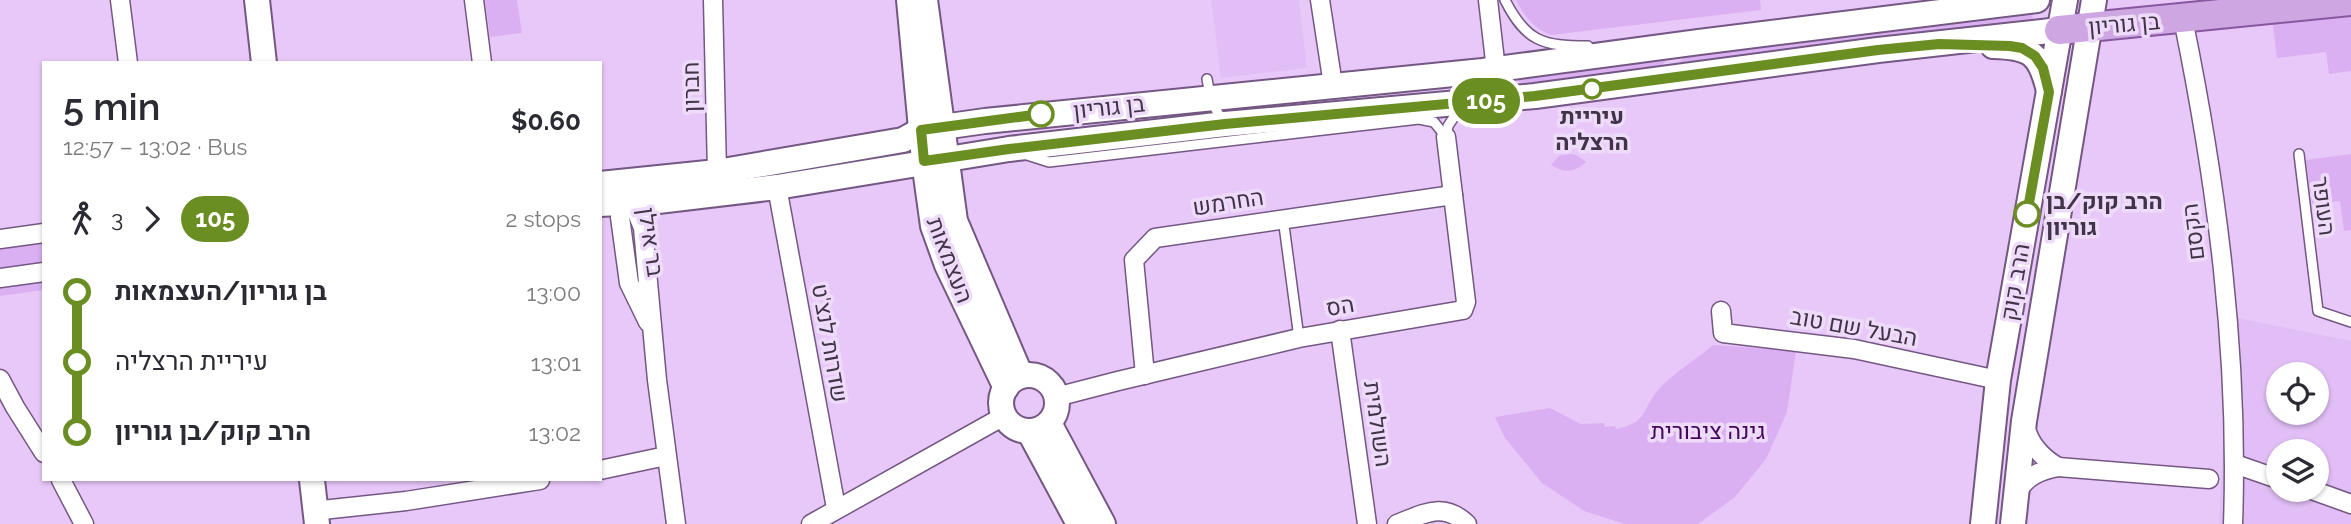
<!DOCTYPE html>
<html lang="en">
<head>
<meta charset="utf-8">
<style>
  body { margin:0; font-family:Raleway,Heebo,sans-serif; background:#f7f7f7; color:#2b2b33; height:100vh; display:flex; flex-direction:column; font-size:26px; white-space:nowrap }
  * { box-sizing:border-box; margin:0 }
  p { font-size:23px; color:#7c7c81 }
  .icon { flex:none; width:38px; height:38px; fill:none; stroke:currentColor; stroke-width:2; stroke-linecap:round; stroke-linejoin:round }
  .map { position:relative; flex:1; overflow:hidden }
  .side { position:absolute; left:42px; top:61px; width:560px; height:420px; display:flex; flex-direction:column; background:#fff; border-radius:0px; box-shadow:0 2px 5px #0004 }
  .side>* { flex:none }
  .badge { padding:0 14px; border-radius:23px; font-size:24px; line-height:46px }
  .tools { position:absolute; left:2266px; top:362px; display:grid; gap:14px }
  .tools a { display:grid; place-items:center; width:63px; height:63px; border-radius:50%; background:#fff; box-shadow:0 2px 5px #0004; font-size:35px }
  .map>.badge { position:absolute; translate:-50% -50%; box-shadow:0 0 0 4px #fff }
  .legs { display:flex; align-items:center; gap:10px; height:77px; padding:0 21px; font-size:23px }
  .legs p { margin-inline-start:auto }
  .head { display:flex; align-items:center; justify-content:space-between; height:119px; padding:0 21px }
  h1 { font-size:38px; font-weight:600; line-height:52px }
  ul { padding:0 21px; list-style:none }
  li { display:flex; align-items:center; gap:24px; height:70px; font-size:26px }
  li i { display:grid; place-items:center; width:10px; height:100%; margin:0 9px; background:currentColor }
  li i::after { content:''; width:18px; height:18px; margin:-9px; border:5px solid; border-radius:50%; background:#fff }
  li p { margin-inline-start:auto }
  li:first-child i { background:linear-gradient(#0000 50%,currentColor 0) }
  li:last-child i { background:linear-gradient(currentColor 50%,#0000 0) }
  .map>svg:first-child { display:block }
  .built { fill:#e2bef6; fill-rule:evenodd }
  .green { fill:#dbb0f2 }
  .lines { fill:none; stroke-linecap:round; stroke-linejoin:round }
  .lane-casing { stroke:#745782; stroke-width:12 }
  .street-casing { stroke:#745782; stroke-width:21 }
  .secondary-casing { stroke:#745782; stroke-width:28 }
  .primary-casing { stroke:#87579f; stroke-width:32 }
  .lane { stroke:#fff; stroke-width:9 }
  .street { stroke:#fff; stroke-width:18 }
  .secondary { stroke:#fff; stroke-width:24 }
  .primary { stroke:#cea6e2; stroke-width:28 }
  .line-1-casing { stroke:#fff; stroke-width:16 }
  .line-1 { stroke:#6b8e23; stroke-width:10 }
  .stop-1-dot { fill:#fff; stroke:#6b8e23; stroke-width:3.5 }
  .labels { text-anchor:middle; stroke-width:7; stroke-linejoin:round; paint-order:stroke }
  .street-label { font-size:23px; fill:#413448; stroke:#eedbf9 }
  .stop-label { font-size:23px; font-weight:bold; fill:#413448; stroke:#eedbf9 }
  .park-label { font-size:23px; fill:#43085a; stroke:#eedbf9 }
</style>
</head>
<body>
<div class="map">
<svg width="2351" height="524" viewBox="0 0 2351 524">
  <rect width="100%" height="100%" fill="#e8c8f9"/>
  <g class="built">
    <polygon points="1211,0 1299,0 1307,68 1221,78"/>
    <path d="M2237 318 2351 341V524H2219L2223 440H2244ZM2278 374H2317V413H2278ZM2278 452H2317V490H2278Z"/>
  </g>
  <g class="green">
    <polygon points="485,0 517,0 522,33 490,37"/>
    <path d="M1516 0H1760L1761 10 1551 35C1533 28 1525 17 1516 0Z"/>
    <polygon points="2032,14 2033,20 1937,31 1676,66 1686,55"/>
    <polygon points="2351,15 2351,71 2329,74 2326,52 2277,58 2272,18"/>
    <polygon points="1670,55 1660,68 1525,85 1508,75"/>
    <path d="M1570 154 1576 155 1586 162C1575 172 1565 174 1551 165L1559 156Z"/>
    <polygon points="2351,154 2351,230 2344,231 2340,201 2312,204 2306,160"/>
    <polygon points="44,233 44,290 0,296 0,239"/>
    <path d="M1713 345 1796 351 1787 412 1766 459 1735 497 1698 524H1625L1584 511 1542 483 1505 438 1495 417 1550 408 1581 424 1604 423 1605 427 1615 426 1616 429C1649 422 1641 410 1658 390 1671 375 1698 358 1713 345Z"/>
  </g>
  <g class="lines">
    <defs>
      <g id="lane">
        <path d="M1505 0C1526 42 1543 46 1588 46"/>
        <path d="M1207 79C1210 96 1213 108 1224 122"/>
        <polyline points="1446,137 1448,126 1460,108"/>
        <polyline points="2299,154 2318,311 2351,322"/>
        <polyline points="1027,155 1049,162 1419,119 1434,122 1446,137"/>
        <polyline points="1283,218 1299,338"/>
      </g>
      <g id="street">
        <polyline points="120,0 128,63"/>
        <polyline points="474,0 482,63"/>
        <polyline points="713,0 717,172"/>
        <polyline points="1320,0 1333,85"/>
        <polyline points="1488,0 1496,70"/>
        <path d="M2183 19C2217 185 2239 354 2233 524"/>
        <polyline points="777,187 836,508"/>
        <polyline points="629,193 643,228 657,380 676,524"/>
        <polyline points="621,194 620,217 629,283 648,322"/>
        <polyline points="0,239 44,233"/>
        <polyline points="0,278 44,272"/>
        <polyline points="1721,311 1723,333 1854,349 1998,380"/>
        <polyline points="1340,330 1367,524"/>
        <polyline points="1145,375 1134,260 1155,238 1453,195"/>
        <polyline points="0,379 15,407 44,453"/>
        <polyline points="1056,397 1118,381 1299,338 1463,310 1466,302 1446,137"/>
        <path d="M2025 425C2029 444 2041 457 2058 467"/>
        <polyline points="2235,464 2278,479"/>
        <polyline points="600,470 666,456"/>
        <polyline points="61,480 84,524"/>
        <polyline points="2312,490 2351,504"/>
        <path d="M2017 493C2026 476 2039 471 2058 467L2209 479"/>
        <polyline points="322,510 406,501 540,480"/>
        <polyline points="811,524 1004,416"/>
        <path d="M1397 524C1424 514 1443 501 1467 524"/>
      </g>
      <g id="secondary">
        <polyline points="257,0 264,63"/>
        <polyline points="909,0 924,161 933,226 947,265 1006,388"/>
        <polyline points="925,0 955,221 1021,376"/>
        <path d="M1993 46C2031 47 2040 53 2049 91"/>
        <polyline points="600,184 717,172 903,140 921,130 985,121 1483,71 1699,42 2037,0"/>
        <polyline points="600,204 658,201 777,187 1009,149 1225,124 1535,96 1878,50 2059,30"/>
        <circle cx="1029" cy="403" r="28"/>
        <polyline points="1049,423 1103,524"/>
        <polyline points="1029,431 1079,524"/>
        <polyline points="312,480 317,524"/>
        <polyline points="1983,524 1998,380 2065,0"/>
        <polyline points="2013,524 2024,421 2094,0"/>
      </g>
      <polyline id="primary" points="2059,30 2351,1"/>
    </defs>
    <use href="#lane" class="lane-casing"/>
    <use href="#street" class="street-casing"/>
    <use href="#secondary" class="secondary-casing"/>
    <use href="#primary" class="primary-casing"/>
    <use href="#lane" class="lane"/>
    <use href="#street" class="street"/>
    <use href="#secondary" class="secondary"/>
    <use href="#primary" class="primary"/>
  </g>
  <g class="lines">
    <defs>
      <polyline id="line-1" points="1041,114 921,130 924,161 1009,149 1225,124 1535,96 1878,50 1939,44 2010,46 2022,48 2035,56 2043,68 2049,92 2027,214"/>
    </defs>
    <use href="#line-1" class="line-1-casing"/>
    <use href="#line-1" class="line-1"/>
  </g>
  <g class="stop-1-dot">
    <circle cx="1592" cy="89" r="9"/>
    <circle cx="1041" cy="114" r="12"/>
    <circle cx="2027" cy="214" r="12"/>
  </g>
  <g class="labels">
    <g class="street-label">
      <text transform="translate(2124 24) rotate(-5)" y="8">בן גוריון</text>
      <text transform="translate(691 87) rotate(-91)" y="8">חברון</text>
      <text transform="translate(1109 107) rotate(-6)" y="8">בן גוריון</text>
      <text transform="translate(1228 202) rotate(-9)" y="8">החרמש</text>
      <text transform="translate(2324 206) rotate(83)" y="8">העופר</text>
      <text transform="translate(2193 232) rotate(-97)" y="8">הקסם</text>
      <text transform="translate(651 242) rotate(82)" y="8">בר אילן</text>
      <text transform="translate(950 260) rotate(69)" y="8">העצמאות</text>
      <text transform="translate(2015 282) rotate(-80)" y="8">הרב קוק</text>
      <text transform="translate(1340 306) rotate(-10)" y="8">הס</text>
      <text transform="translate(1854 327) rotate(10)" y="8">הבעל שם טוב</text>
      <text transform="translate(830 343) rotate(80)" y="8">שדרות לנצ'ט</text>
      <text transform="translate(1378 424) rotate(82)" y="8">השולמית</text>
    </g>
    <g class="stop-label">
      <text x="1592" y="124">עיריית<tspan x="1592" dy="26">הרצליה</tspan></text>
      <text x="2046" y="209" text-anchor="start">הרב קוק/בן<tspan x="2046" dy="26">גוריון</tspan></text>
    </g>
    <g class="park-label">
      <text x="1708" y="439">גינה ציבורית</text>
    </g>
  </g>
</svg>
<div class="tools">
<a><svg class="icon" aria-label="locate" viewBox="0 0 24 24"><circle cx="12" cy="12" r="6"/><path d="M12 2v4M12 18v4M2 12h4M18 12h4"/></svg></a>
<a><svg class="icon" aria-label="layers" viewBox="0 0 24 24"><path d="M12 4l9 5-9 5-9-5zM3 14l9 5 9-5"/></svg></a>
</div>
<b class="badge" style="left:1486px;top:101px;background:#6b8e23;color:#fff">105</b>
<section class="side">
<div class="head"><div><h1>5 min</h1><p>12:57 – 13:02 · Bus</p></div><b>$0.60</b></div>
<div class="legs"><svg class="icon" aria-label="walk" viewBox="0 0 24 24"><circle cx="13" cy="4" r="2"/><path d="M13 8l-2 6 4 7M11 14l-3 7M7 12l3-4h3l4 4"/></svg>3<svg class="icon" aria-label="forward" viewBox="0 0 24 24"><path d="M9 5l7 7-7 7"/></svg><b class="badge" style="background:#6b8e23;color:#fff">105</b><p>2 stops</p></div>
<ul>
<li><i style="color:#6b8e23"></i><b>בן גוריון/העצמאות</b><p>13:00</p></li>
<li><i style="color:#6b8e23"></i><span>עיריית הרצליה</span><p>13:01</p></li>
<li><i style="color:#6b8e23"></i><b>הרב קוק/בן גוריון</b><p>13:02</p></li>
</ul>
</section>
</div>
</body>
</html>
